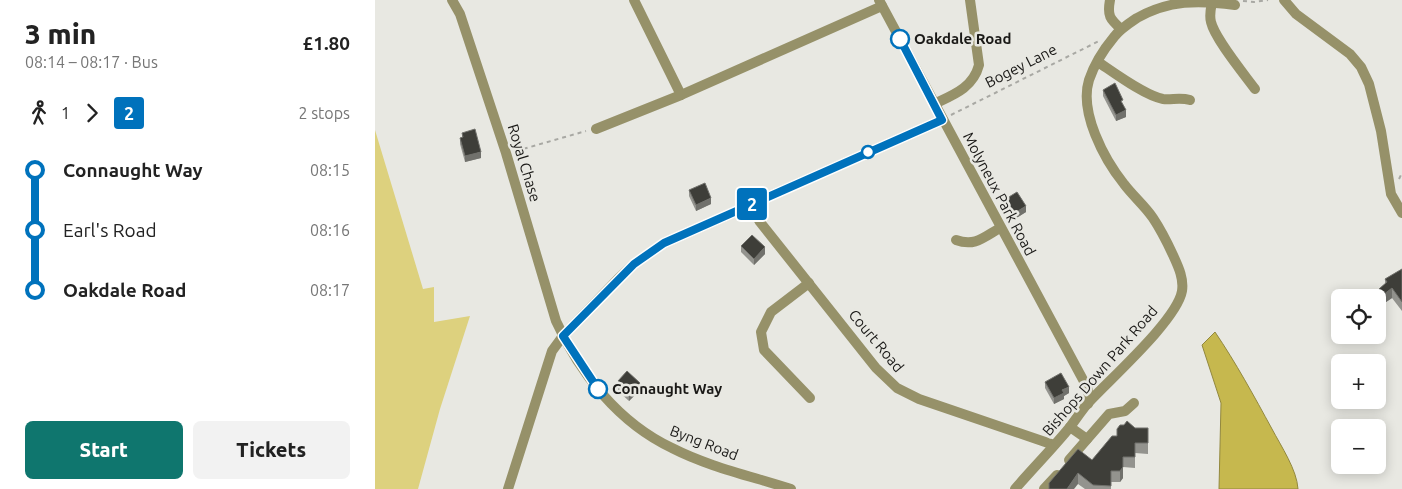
<!DOCTYPE html>
<html lang="en">
<head>
<meta charset="utf-8">
<style>
  body { margin:0; font-family:Ubuntu,sans-serif; background:#f2f2f2; color:#222; height:100vh; display:flex; flex-direction:column; font-size:19px; white-space:nowrap }
  * { box-sizing:border-box; margin:0 }
  p { font-size:16px; color:#767676 }
  .icon { flex:none; width:28px; height:28px; fill:none; stroke:currentColor; stroke-width:2; stroke-linecap:round; stroke-linejoin:round }
  .map { position:relative; flex:1; overflow:hidden }
  .drawer { display:flex; flex-direction:column; background:#fff; width:375px }
  .drawer>* { flex:none }
  .badge { padding:0 10px; border-radius:4px; font-size:18px; line-height:32px }
  .fabs { position:absolute; left:956px; top:289px; display:grid; gap:10px }
  .fabs a { display:grid; place-items:center; width:55px; height:55px; border-radius:8px; background:#fff; box-shadow:0 2px 12px #0003; font-size:25px }
  .map>.badge { position:absolute; translate:-50% -50%; box-shadow:0 0 0 2px #fff }
  .legs { display:flex; align-items:center; gap:8px; height:55px; padding:0 25px; font-size:16px }
  .legs p { margin-inline-start:auto }
  .overview { display:flex; align-items:center; justify-content:space-between; height:85px; padding:0 25px }
  h1 { font-size:28px; font-weight:800; line-height:38px }
  .cta { display:flex; gap:10px; margin-top:auto; padding:10px 25px }
  .cta a { flex:1; height:58px; border-radius:8px; background:#0f766e; color:#fff; font-size:20px; font-weight:800; line-height:58px; text-align:center }
  .cta a+a { background:#f2f2f2; color:#222 }
  ul { padding:0 25px; list-style:none }
  li { display:flex; align-items:center; gap:18px; height:60px; font-size:19px }
  li i { display:grid; place-items:center; width:8px; height:100%; margin:0 6px; background:currentColor }
  li i::after { content:''; width:12px; height:12px; margin:-6px; border:4px solid; border-radius:50%; background:#fff }
  li p { margin-inline-start:auto }
  li:first-child i { background:linear-gradient(#0000 50%,currentColor 0) }
  li:last-child i { background:linear-gradient(currentColor 50%,#0000 0) }
  main { display:flex; flex:1; min-height:0 }
  .map>svg:first-child { display:block }
  .green { fill:#ddd17e }
  .water { fill:#c6b84e; stroke:#92883e }
  .lines { fill:none; stroke-linecap:round; stroke-linejoin:round }
  .path { stroke:#a8a8a3; stroke-width:2; stroke-dasharray:4 4; stroke-linecap:butt }
  .minor { stroke:#969169; stroke-width:10 }
  .wall { fill:#93938e }
  .shaded-wall { fill:#71716c }
  .building { fill:#3e3e39; stroke:#71716c }
  .line-1-casing { stroke:#fff; stroke-width:11 }
  .line-1 { stroke:#0072bc; stroke-width:8 }
  .stop-1-dot { fill:#fff; stroke:#0072bc; stroke-width:2.5 }
  .labels { text-anchor:middle; stroke-width:5; stroke-linejoin:round; paint-order:stroke }
  .stop-label { font-size:15px; font-weight:bold; fill:#1a1917; stroke:#e8e8e2; text-anchor:start }
  .street-label { font-size:15px; fill:#1a1917; stroke:#e8e8e2 }
</style>
</head>
<body>
<main>
<section class="drawer">
<div class="overview"><div><h1>3 min</h1><p>08:14 – 08:17 · Bus</p></div><b>£1.80</b></div>
<div class="legs"><svg class="icon" aria-label="walk" viewBox="0 0 24 24"><circle cx="13" cy="4" r="2"/><path d="M13 8l-2 6 4 7M11 14l-3 7M7 12l3-4h3l4 4"/></svg>1<svg class="icon" aria-label="forward" viewBox="0 0 24 24"><path d="M9 5l7 7-7 7"/></svg><b class="badge" style="background:#0072bc;color:#fff">2</b><p>2 stops</p></div>
<ul>
<li><i style="color:#0072bc"></i><b>Connaught Way</b><p>08:15</p></li>
<li><i style="color:#0072bc"></i><span>Earl's Road</span><p>08:16</p></li>
<li><i style="color:#0072bc"></i><b>Oakdale Road</b><p>08:17</p></li>
</ul>
<div class="cta"><a>Start</a><a>Tickets</a></div>
</section>
<div class="map">
<svg width="1027" height="489" viewBox="0 0 1027 489">
  <rect width="100%" height="100%" fill="#e8e8e2"/>
  <polygon class="green" points="0,130 48,289 59,287 59,322 95,316 65,409 43,489 0,489"/>
  <path class="water" d="M840 332C861 363 879 396 897 429 906 446 922 470 923 489H844L846 403 827 345Z"/>
  <g class="lines">
    <g class="path">
      <polyline points="868,1 879,2 893,0"/>
      <polyline points="576,115 726,40"/>
      <polyline points="141,151 211,131"/>
      <polyline points="1024,179 1027,173"/>
    </g>
    <g class="minor">
      <path d="M77 0 85 14 131 153 181 321C205 374 244 423 297 448 334 467 376 476 416 489"/>
      <polyline points="259,0 306,95"/>
      <polyline points="504,0 713,389 713,404"/>
      <path d="M735 0C732 16 735 19 746 29"/>
      <polyline points="909,0 921,14 975,54 986,67 994,84 1006,131 1016,194 1027,213"/>
      <path d="M837 2C836 8 834 15 836 22 840 39 869 74 880 89"/>
      <path d="M723 62C738 72 770 96 788 99 797 100 805 97 815 100"/>
      <path d="M559 104C578 95 598 88 604 65L595 0"/>
      <polyline points="221,129 306,95 507,6"/>
      <polyline points="375,204 385,222 501,368 522,388 544,399 679,445"/>
      <path d="M581 240C600 247 609 237 625 228"/>
      <polyline points="434,283 396,312 386,332 389,350 435,398"/>
      <polyline points="695,427 712,439"/>
      <polyline points="694,460 734,414 750,411 759,403"/>
      <polyline points="133,489 177,351 188,336 243,279 259,264 289,243 567,120"/>
      <path d="M640 489C658 468 678 448 695 427 701 419 707 410 713 403 735 379 802 320 807 291 809 278 803 266 798 255 792 242 786 230 778 218 770 206 758 196 749 184 729 159 704 112 714 80 719 65 729 49 739 37 745 29 753 24 762 18 794 0 823 0 860 5"/>
      <polyline points="669,489 682,475"/>
    </g>
  </g>
  <g class="wall">
    <polygon points="728,90 748,106 751,117 741,121 728,96"/>
    <polygon points="87,133 106,158 90,162 85,144 85,138 87,137"/>
    <polygon points="314,190 336,204 321,211 314,196"/>
    <polygon points="629,200 651,212 638,220 629,206"/>
    <polygon points="366,246 390,254 379,265 366,252"/>
    <polygon points="1027,269 1027,311 1017,298 1008,304 1004,298 1004,289 1010,284 1010,279"/>
    <polygon points="243,381 265,390 254,401 243,391"/>
    <polygon points="670,382 694,393 689,396 689,399 679,404 670,388"/>
    <polygon points="760,428 773,428 773,454 760,453 760,468 748,467 748,478 745,482 736,482 736,489 710,489 703,484 674,489 717,460 742,436"/>
  </g>
  <g class="shaded-wall">
    <polygon points="751,110 751,117 741,121 741,115"/>
    <polygon points="106,152 106,158 90,162 90,156"/>
    <polygon points="336,198 336,204 321,211 321,205"/>
    <polygon points="651,206 651,212 638,220 638,214"/>
    <polygon points="390,247 390,254 379,265 379,259"/>
    <polygon points="1017,288 1017,298 1008,304 1008,295"/>
    <polygon points="265,383 265,390 254,401 254,395"/>
    <polygon points="694,387 694,393 689,396 689,399 679,404 679,398 687,390"/>
    <polygon points="748,467 748,478 745,482 745,471"/>
    <polygon points="703,473 703,484 699,489 692,489"/>
  </g>
  <g class="building">
    <polygon points="740,83 748,100 746,101 751,110 741,115 728,90"/>
    <polygon points="100,129 106,152 90,156 85,138 88,137 87,133"/>
    <polygon points="330,183 336,198 321,205 314,190"/>
    <polygon points="642,192 651,206 638,214 629,200"/>
    <polygon points="377,235 390,247 379,259 366,246"/>
    <polygon points="1027,269 1027,302 1017,288 1008,295 1004,289 1012,282 1010,279"/>
    <polygon points="252,371 265,383 254,395 243,385 245,383 243,381"/>
    <polygon points="686,373 694,387 687,390 689,393 679,398 670,382"/>
    <polygon points="752,421 760,428 773,428 773,443 760,443 760,457 748,457 748,467 745,471 736,471 736,486 718,485 703,473 692,489 674,489 674,483 703,449 717,460 737,436 742,436 742,429 745,425 749,425"/>
  </g>
  <g class="lines">
    <defs>
      <polyline id="line-1" points="223,389 188,336 259,264 289,243 567,120 525,39"/>
    </defs>
    <use href="#line-1" class="line-1-casing"/>
    <use href="#line-1" class="line-1"/>
  </g>
  <g class="stop-1-dot">
    <circle cx="525" cy="39" r="9"/>
    <circle cx="493" cy="152" r="6"/>
    <circle cx="223" cy="389" r="9"/>
  </g>
  <g class="labels">
    <g class="stop-label">
      <text x="539" y="44">Oakdale Road</text>
      <text x="237" y="394">Connaught Way</text>
    </g>
    <g class="street-label">
      <text transform="translate(646 66) rotate(-27)" y="5">Bogey Lane</text>
      <text transform="translate(149 163) rotate(73)" y="5">Royal Chase</text>
      <text transform="translate(624 194) rotate(62)" y="5">Molyneux Park Road</text>
      <text transform="translate(501 341) rotate(50)" y="5">Court Road</text>
      <text transform="translate(725 371) rotate(-49)" y="5">Bishops Down Park Road</text>
      <text transform="translate(329 443) rotate(21)" y="5">Byng Road</text>
    </g>
  </g>
</svg>
<div class="fabs">
<a><svg class="icon" aria-label="locate" viewBox="0 0 24 24"><circle cx="12" cy="12" r="6"/><path d="M12 2v4M12 18v4M2 12h4M18 12h4"/></svg></a>
<a>+</a>
<a>−</a>
</div>
<b class="badge" style="left:377px;top:204px;background:#0072bc;color:#fff">2</b>
</div>
</main>
</body>
</html>
